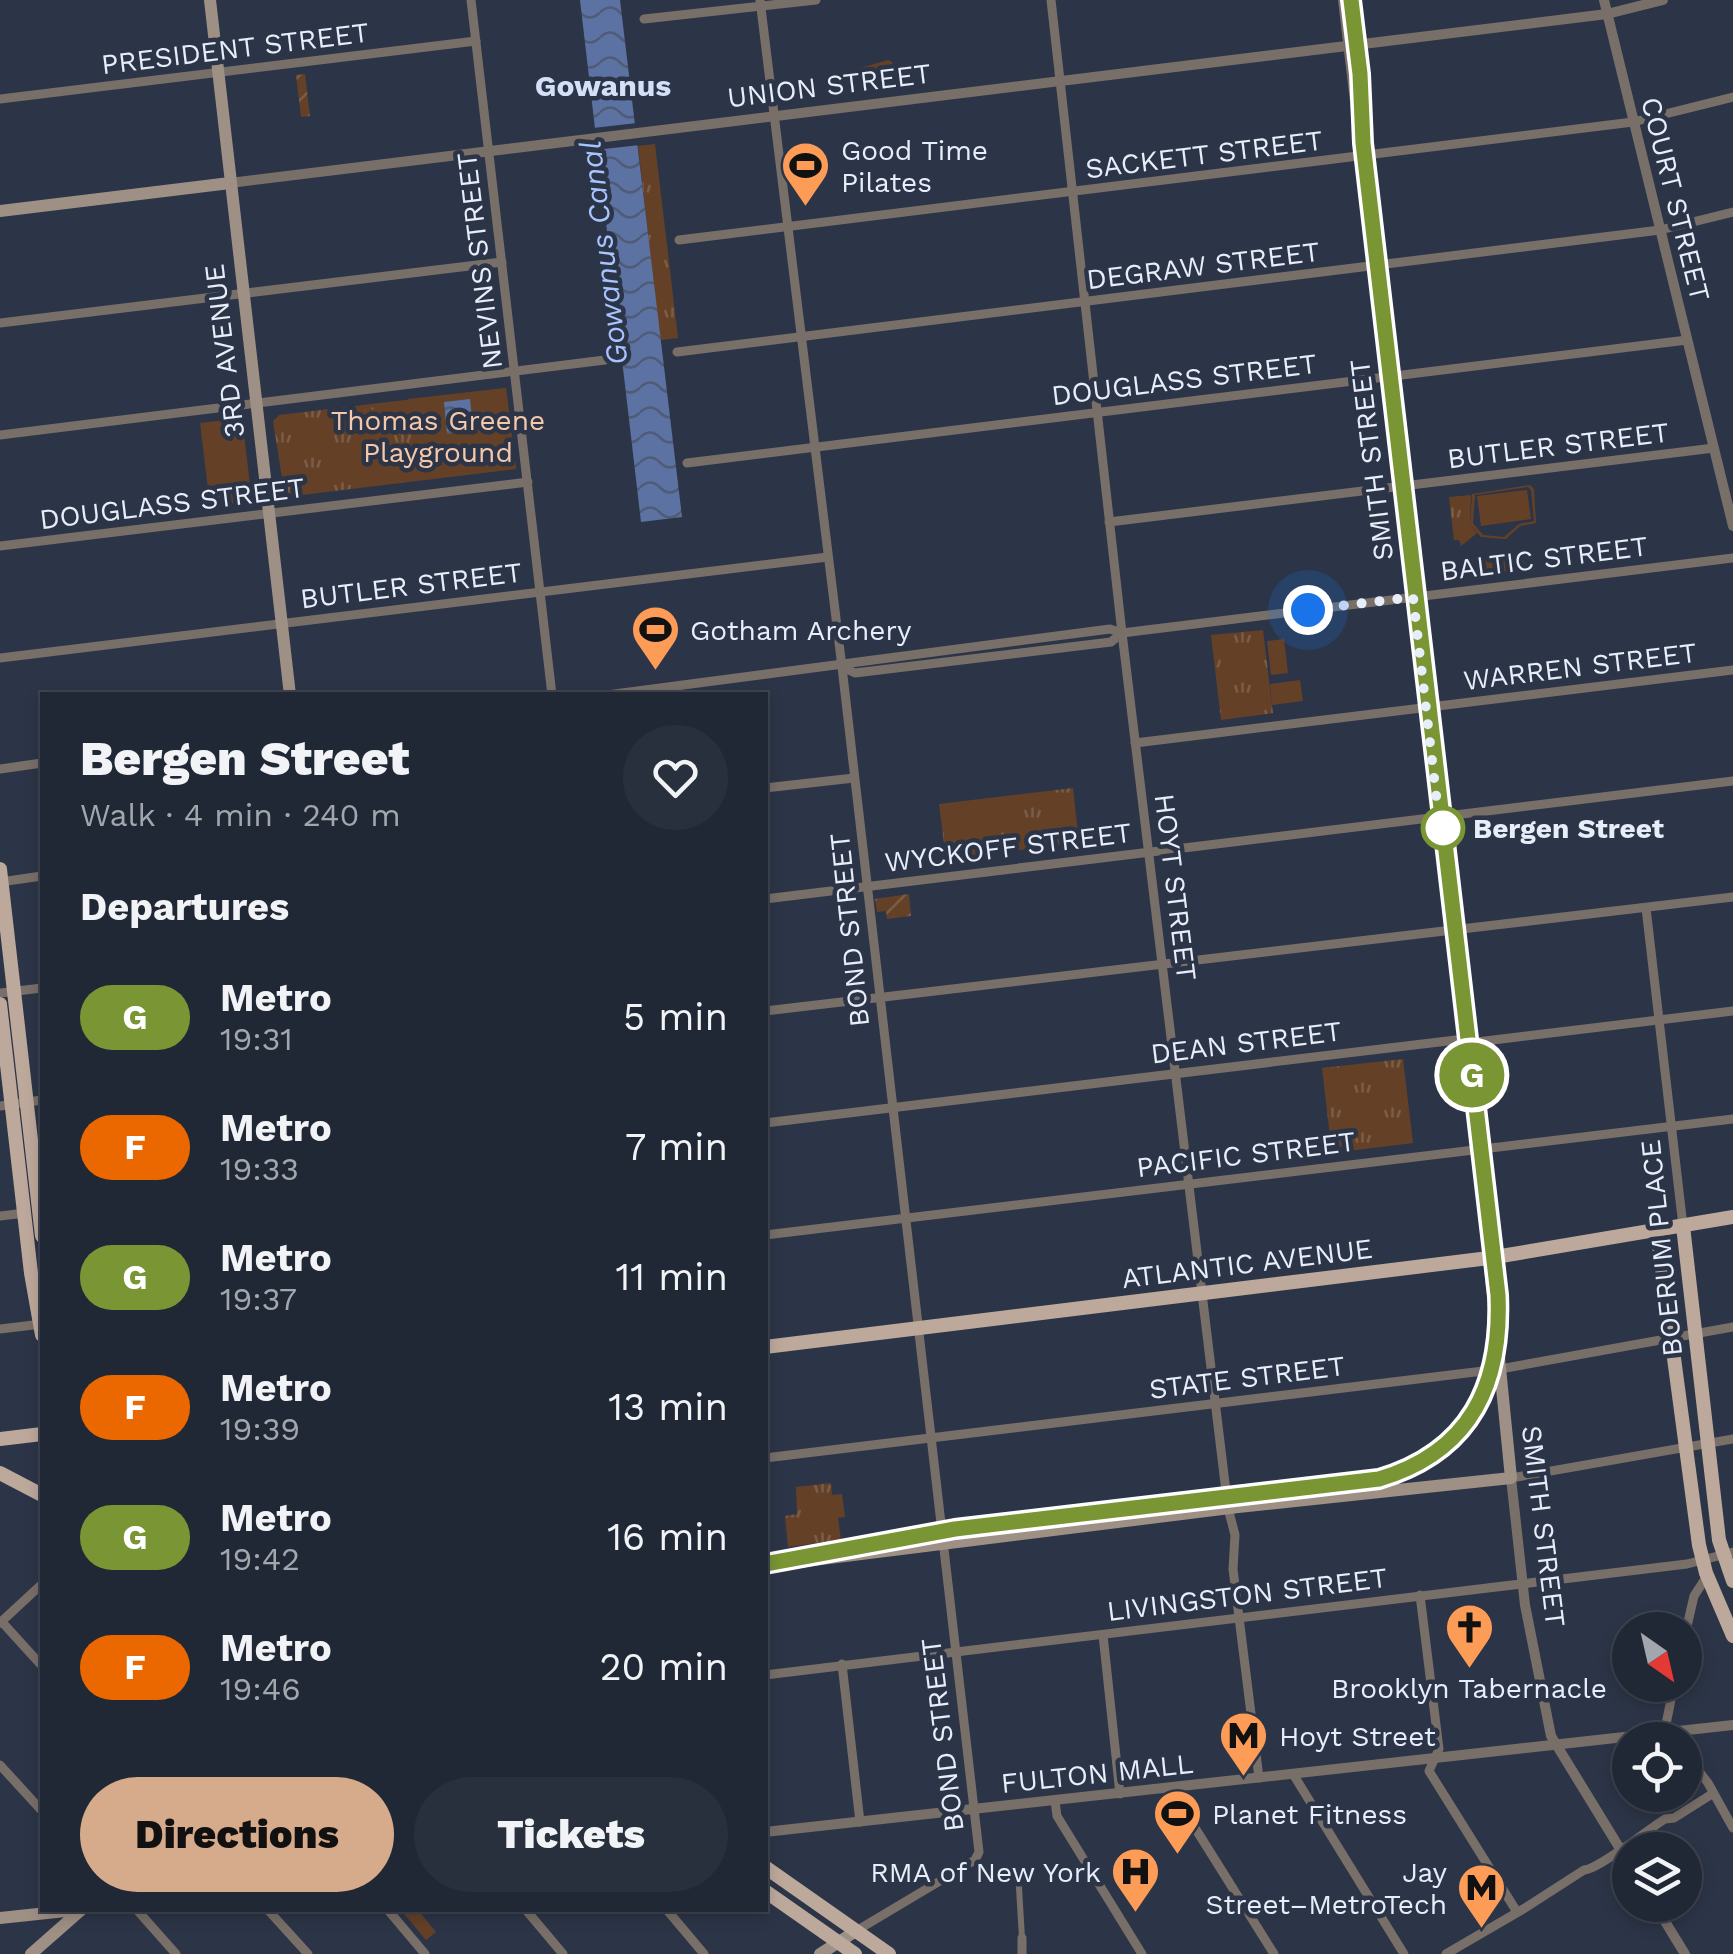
<!DOCTYPE html>
<html lang="en">
<head>
<meta charset="utf-8">
<style>
  body { margin:0; font-family:"Work Sans",sans-serif; background:#29303d; color:#f1f3f6; height:100vh; display:flex; flex-direction:column; font-size:38px; white-space:nowrap }
  * { box-sizing:border-box; margin:0 }
  p { font-size:32px; color:#a2a6ad }
  .icon { flex:none; width:55px; height:55px; fill:none; stroke:currentColor; stroke-width:2; stroke-linecap:round; stroke-linejoin:round }
  .map { position:relative; flex:1; overflow:hidden }
  .side { position:absolute; left:40px; top:692px; width:728px; height:1220px; display:flex; flex-direction:column; background:#212835; border-radius:0px; box-shadow:0 5px 15px #0003,0 0 0 2px #3e4450 }
  .side>* { flex:none }
  .badge { padding:0 20px; border-radius:32px; font-size:35px; line-height:65px }
  .needle { width:65px; rotate:146deg }
  .buttons { position:absolute; left:1612px; top:1612px; display:grid; gap:20px }
  .buttons a { display:grid; place-items:center; width:90px; height:90px; border-radius:50%; background:#212835; box-shadow:0 5px 15px #0003,0 0 0 2px #3e4450; font-size:50px }
  .you { position:absolute; width:50px; height:50px; margin:-25px; border:8px solid #fff; border-radius:50%; background:#1a73e8; box-shadow:0 0 0 15px #1a73e833 }
  .map>.badge { position:absolute; translate:-50% -50%; box-shadow:0 0 0 5px #fff }
  h2 { padding:0 40px; font-size:38px; line-height:90px }
  .round { display:grid; place-items:center; flex:none; width:105px; height:105px; border-radius:52px; background:#29303d }
  .summary { display:flex; align-items:center; justify-content:space-between; height:170px; padding:0 40px }
  h1 { font-size:48px; font-weight:800; line-height:75px }
  .action { display:flex; gap:20px; margin-top:auto; padding:20px 40px }
  .action a { flex:1; height:115px; border-radius:60px; background:#d6ab8b; color:#111; font-size:40px; font-weight:800; line-height:115px; text-align:center }
  .action a+a { background:#29303d; color:#f1f3f6 }
  ul { padding:0; list-style:none }
  li { display:flex; align-items:center; gap:30px; height:130px; padding:0 40px }
  li div { flex:1 }
  li b { display:block; font-size:38px }
  li em { font-style:normal }
  li .badge { min-width:110px; font-weight:700; text-align:center }
  .map>svg:first-child { display:block }
  .grass { fill:url(#grass-tufts) }
  .garden { fill:url(#garden-furrows) }
  .pitch { fill:#644027; fill-rule:evenodd }
  .water { fill:url(#water-waves) }
  .pier { fill:#2c3547 }
  .lines { fill:none; stroke-linecap:round; stroke-linejoin:round }
  .pedestrian { stroke:#796f69; stroke-width:6 }
  .minor { stroke:#796f69; stroke-width:9 }
  .tertiary { stroke:#796f69; stroke-width:10 }
  .secondary { stroke:#9f9086; stroke-width:12 }
  .primary { stroke:#bda99c; stroke-width:14 }
  .line-casing { stroke:#fff; stroke-width:22 }
  .line { stroke:#799534; stroke-width:15 }
  .walk { stroke:#e7edf9; stroke-width:10; stroke-dasharray:0 18 }
  .stop-dot { fill:#fff; stroke:#799534; stroke-width:5 }
  .labels { text-anchor:middle; stroke-width:9; stroke-linejoin:round; paint-order:stroke }
  .street-label { font-size:28px; fill:#e7edf9; stroke:#2c3547 }
  .poi-label { font-size:28px; fill:#e7edf9; stroke:#2c3547; text-anchor:start }
  .park-label { font-size:28px; fill:#f5c8aa; stroke:#2c3547 }
  .stop-label { font-size:28px; font-weight:bold; fill:#e7edf9; stroke:#2c3547; text-anchor:start }
  .neighbourhood-label { font-size:30px; font-weight:bold; fill:#d5e0f8; stroke:#2c3547 }
  .water-label { font-size:30px; font-style:italic; fill:#a8c3fe; stroke:#2c3547 }
</style>
</head>
<body>
<div class="map">
<svg width="1733" height="1954" viewBox="0 0 1733 1954">
  <defs>
    <pattern id="grass-tufts" width="24" height="20" patternUnits="userSpaceOnUse" patternTransform="scale(2.5)"><rect width="24" height="20" fill="#644027"/><path d="M3 7l-1-3M5 7V3M7 7l1-3M15 17l-1-3M17 17v-4M19 17l1-3" fill="none" stroke="#7a5c47"/></pattern>
    <pattern id="garden-furrows" width="10" height="10" patternUnits="userSpaceOnUse" patternTransform="scale(2.5)"><rect width="10" height="10" fill="#644027"/><path d="M-1 1l2-2M0 10L10 0M9 11l2-2" fill="none" stroke="#7a5c47"/></pattern>
    <pattern id="water-waves" width="16" height="10" patternUnits="userSpaceOnUse" patternTransform="scale(2.5)"><rect width="16" height="10" fill="#5c72a2"/><path d="M0 5q4-4 8 0t8 0" fill="none" stroke="#505c76"/></pattern>
  </defs>
  <rect width="100%" height="100%" fill="#2c3547"/>
  <g class="grass">
    <polygon points="655,144 678,338 660,340 638,146"/>
    <polygon points="506,388 516,469 285,497 273,421 279,415"/>
    <polygon points="1471,495 1470,524 1477,533 1461,546 1459,540 1454,540 1449,497"/>
    <polygon points="1263,630 1273,713 1221,720 1211,635"/>
    <polygon points="1073,788 1079,843 946,859 939,804"/>
    <polygon points="1403,1059 1413,1143 1332,1153 1322,1068"/>
    <polygon points="831,1483 832,1495 842,1494 845,1517 838,1518 841,1540 788,1547 785,1516 797,1514 796,1487"/>
    <polygon points="401,1910 418,1910 436,1932 426,1940"/>
  </g>
  <g class="garden">
    <polygon points="305,74 310,116 301,117 296,75"/>
    <polygon points="909,894 911,916 887,919 886,911 877,912 875,899"/>
  </g>
  <g class="pitch">
    <polygon points="888,60 892,62 895,81 862,90 857,69"/>
    <polygon points="506,388 516,469 485,472 481,450 476,451 478,473 461,475 459,467 437,470 437,478 418,480 408,399"/>
    <polygon points="382,408 385,429 347,434 345,413"/>
    <polygon points="242,418 252,501 210,506 200,423"/>
    <polygon points="387,457 390,480 354,484 351,462"/>
    <path d="M1530 485 1534 489 1536 523 1520 526 1506 539 1481 537 1470 524 1472 494ZM1528 487 1531 490 1534 521 1519 524 1504 537 1483 535 1473 523 1475 495Z"/>
    <polygon points="1527,490 1531,519 1481,526 1477,496"/>
    <polygon points="1522,551 1525,569 1479,575 1476,557"/>
    <polygon points="1284,639 1288,673 1271,675 1267,641"/>
    <polygon points="1300,680 1303,701 1272,705 1270,684"/>
    <polygon points="993,801 995,823 961,827 958,805"/>
    <polygon points="956,805 962,853 947,854 941,807"/>
    <polygon points="996,827 998,848 964,852 961,831"/>
  </g>
  <g class="water">
    <polygon points="580,0 620,0 682,517 641,522"/>
    <polygon points="470,399 473,430 447,434 444,402"/>
  </g>
  <polygon class="pier" points="637,123 640,145 595,150 593,128"/>
  <g class="lines">
    <polyline class="pedestrian" points="1018,1871 1022,1938"/>
    <g class="minor">
      <polyline points="471,0 552,695"/>
      <polyline points="760,0 842,667 979,1852 975,1860 856,1931"/>
      <polyline points="1051,0 1122,633 1228,1508 1235,1535 1233,1569 1259,1778"/>
      <polyline points="644,19 816,0"/>
      <polyline points="0,99 476,41"/>
      <polyline points="679,240 1633,122 1733,97"/>
      <polyline points="0,323 502,262"/>
      <polyline points="677,352 1660,230 1733,212"/>
      <polyline points="0,435 605,360"/>
      <polyline points="687,463 1687,340"/>
      <polyline points="1109,522 1714,448"/>
      <polyline points="0,546 528,482"/>
      <polyline points="0,658 828,557"/>
      <polyline points="842,667 855,673 1111,642 1122,633"/>
      <polyline points="607,695 1110,629 1122,633 1733,558"/>
      <polyline points="1135,743 1733,670"/>
      <polyline points="0,769 42,763"/>
      <polyline points="765,788 854,778"/>
      <polyline points="0,882 42,876"/>
      <polyline points="765,899 1733,781"/>
      <polyline points="1646,908 1683,1226"/>
      <polyline points="0,993 42,988"/>
      <polyline points="765,1011 1733,897"/>
      <polyline points="0,1106 42,1100"/>
      <polyline points="765,1123 1456,1040 1477,1042 1733,1011"/>
      <polyline points="0,1216 25,1213"/>
      <polyline points="765,1235 1733,1119"/>
      <polyline points="0,1329 42,1324"/>
      <polyline points="765,1458 1500,1369 1733,1327"/>
      <polyline points="1511,1478 1733,1439"/>
      <polyline points="1420,1595 1439,1749 1429,1771 1517,1912"/>
      <polyline points="2,1622 42,1666"/>
      <polyline points="0,1623 42,1584"/>
      <polyline points="1103,1635 1120,1794"/>
      <polyline points="1685,1635 1694,1596 1707,1576"/>
      <polyline points="842,1664 860,1822"/>
      <polyline points="765,1675 1687,1564 1733,1552"/>
      <polyline points="1674,1685 1666,1724 1679,1740"/>
      <polyline points="1685,1753 1708,1783 1733,1828"/>
      <polyline points="0,1765 42,1811"/>
      <polyline points="1293,1774 1404,1954"/>
      <polyline points="1170,1788 1274,1954"/>
      <polyline points="1055,1801 1057,1816 1142,1954"/>
      <polyline points="137,1910 176,1954"/>
      <polyline points="268,1910 308,1954"/>
      <polyline points="388,1910 425,1954"/>
      <polyline points="526,1910 563,1954"/>
      <polyline points="667,1910 704,1954"/>
      <polyline points="1022,1938 1022,1954"/>
      <path d="M1446 1954 1525 1908 1584 1870C1599 1869 1647 1830 1665 1819L1674 1818 1712 1794"/>
    </g>
    <g class="tertiary">
      <polyline points="1343,0 1490,1242 1489,1258"/>
      <polyline points="1604,0 1733,526"/>
      <polyline points="230,183 1607,14 1663,0"/>
      <polyline points="1511,1478 1525,1605 1551,1736 1630,1865"/>
      <polyline points="765,1832 1733,1725"/>
      <polyline points="1655,1905 1685,1954"/>
    </g>
    <g class="secondary">
      <polyline points="210,0 290,695"/>
      <polyline points="0,211 230,183"/>
      <polyline points="765,1566 1238,1507 1511,1478 1489,1258"/>
      <polyline points="0,1918 75,1910"/>
      <polyline points="31,1954 81,1910"/>
      <polyline points="820,1954 856,1931"/>
    </g>
    <g class="primary">
      <polyline points="0,869 42,1236"/>
      <polyline points="0,1004 31,1273 42,1335"/>
      <polyline points="1683,1226 1719,1540 1733,1581"/>
      <polyline points="1657,1231 1699,1545 1706,1573 1733,1636"/>
      <polyline points="765,1347 1489,1258 1733,1217"/>
      <polyline points="0,1439 42,1434"/>
      <polyline points="0,1473 42,1495"/>
      <polyline points="765,1867 889,1954"/>
      <polyline points="765,1891 855,1954"/>
    </g>
  </g>
  <g class="lines">
    <defs>
      <path id="line" d="M765 1564 955 1529 1379 1479C1470 1452 1502 1385 1498 1295L1363 143 1360 74 1351 0"/>
    </defs>
    <use href="#line" class="line-casing"/>
    <use href="#line" class="line"/>
    <polyline class="walk" points="1308,610 1413,597 1440,829 1443,828"/>
  </g>
  <defs>
    <symbol id="stadium-pin" viewBox="-11 -11 22 30"><path d="M0 17L-7.5 6A9.5 9.5 0 1 1 7.5 6Z" fill="#fd9c56" stroke="#2c3547"/><path d="M0-5a6.5 5 0 1 0 0 10a6.5 5 0 1 0 0-10ZM-3.5-1.8h7v3.6h-7Z" fill="#111"/></symbol>
    <symbol id="church-pin" viewBox="-11 -11 22 30"><path d="M0 17L-7.5 6A9.5 9.5 0 1 1 7.5 6Z" fill="#fd9c56" stroke="#2c3547"/><path d="M-1.2-6h2.4v3.5h3.3v2.4h-3.3V6h-2.4V-.1h-3.3v-2.4h3.3Z" fill="#111"/></symbol>
    <symbol id="metro-pin" viewBox="-11 -11 22 30"><path d="M0 17L-7.5 6A9.5 9.5 0 1 1 7.5 6Z" fill="#fd9c56" stroke="#2c3547"/><path d="M-5.5 5V-5H-3L0 0L3-5H5.5V5H3V-.5L0 4L-3-.5V5Z" fill="#111"/></symbol>
    <symbol id="hospital-pin" viewBox="-11 -11 22 30"><path d="M0 17L-7.5 6A9.5 9.5 0 1 1 7.5 6Z" fill="#fd9c56" stroke="#2c3547"/><path d="M-5-5h3v3.5h4V-5h3V5h-3V1.5h-4V5h-3Z" fill="#111"/></symbol>
  </defs>
  <g fill-rule="evenodd">
    <use href="#stadium-pin" x="778" y="138" width="55" height="75"/>
    <use href="#stadium-pin" x="628" y="602" width="55" height="75"/>
    <use href="#church-pin" x="1442" y="1600" width="55" height="75"/>
    <use href="#metro-pin" x="1216" y="1708" width="55" height="75"/>
    <use href="#stadium-pin" x="1150" y="1786" width="55" height="75"/>
    <use href="#hospital-pin" x="1108" y="1844" width="55" height="75"/>
    <use href="#metro-pin" x="1454" y="1860" width="55" height="75"/>
  </g>
  <circle class="stop-dot" cx="1443" cy="828" r="20"/>
  <g class="labels">
    <g class="street-label">
      <text transform="translate(235 48) rotate(-7)" y="10">PRESIDENT STREET</text>
      <text transform="translate(829 85) rotate(-7)" y="10">UNION STREET</text>
      <text transform="translate(1204 154) rotate(-7)" y="10">SACKETT STREET</text>
      <text transform="translate(1676 199) rotate(76)" y="10">COURT STREET</text>
      <text transform="translate(479 261) rotate(-97)" y="10">NEVINS STREET</text>
      <text transform="translate(1203 265) rotate(-7)" y="10">DEGRAW STREET</text>
      <text transform="translate(224 351) rotate(-97)" y="10">3RD AVENUE</text>
      <text transform="translate(1184 379) rotate(-7)" y="10">DOUGLASS STREET</text>
      <text transform="translate(1558 445) rotate(-7)" y="10">BUTLER STREET</text>
      <text transform="translate(1371 460) rotate(-97)" y="10">SMITH STREET</text>
      <text transform="translate(172 503) rotate(-7)" y="10">DOUGLASS STREET</text>
      <text transform="translate(1544 558) rotate(-7)" y="10">BALTIC STREET</text>
      <text transform="translate(411 585) rotate(-7)" y="10">BUTLER STREET</text>
      <text transform="translate(1580 666) rotate(-7)" y="10">WARREN STREET</text>
      <text transform="translate(1008 847) rotate(-7)" y="10">WYCKOFF STREET</text>
      <text transform="translate(1176 887) rotate(83)" y="10">HOYT STREET</text>
      <text transform="translate(849 930) rotate(-96)" y="10">BOND STREET</text>
      <text transform="translate(1246 1042) rotate(-7)" y="10">DEAN STREET</text>
      <text transform="translate(1246 1154) rotate(-7)" y="10">PACIFIC STREET</text>
      <text transform="translate(1661 1248) rotate(-96)" y="10">BOERUM PLACE</text>
      <text transform="translate(1247 1263) rotate(-7)" y="10">ATLANTIC AVENUE</text>
      <text transform="translate(1247 1377) rotate(-7)" y="10">STATE STREET</text>
      <text transform="translate(1544 1526) rotate(83)" y="10">SMITH STREET</text>
      <text transform="translate(1247 1594) rotate(-7)" y="10">LIVINGSTON STREET</text>
      <text transform="translate(942 1735) rotate(-97)" y="10">BOND STREET</text>
      <text transform="translate(1097 1773) rotate(-6)" y="10">FULTON MALL</text>
    </g>
    <g class="poi-label">
      <text x="841" y="160">Good Time<tspan x="841" dy="32">Pilates</tspan></text>
      <text x="690" y="640">Gotham Archery</text>
      <text x="1469" y="1698" text-anchor="middle">Brooklyn Tabernacle</text>
      <text x="1279" y="1746">Hoyt Street</text>
      <text x="1212" y="1824">Planet Fitness</text>
      <text x="1101" y="1882" text-anchor="end">RMA of New York</text>
      <text x="1447" y="1882" text-anchor="end">Jay<tspan x="1447" dy="32">Street–MetroTech</tspan></text>
    </g>
    <g class="park-label">
      <text x="438" y="430">Thomas Greene<tspan x="438" dy="32">Playground</tspan></text>
    </g>
    <g class="stop-label">
      <text x="1473" y="838">Bergen Street</text>
    </g>
    <g class="neighbourhood-label">
      <text x="603" y="96">Gowanus</text>
    </g>
    <g class="water-label">
      <text transform="translate(604 253) rotate(-97)" y="10">Gowanus Canal</text>
    </g>
  </g>
</svg>
<div class="buttons">
<a><svg class="needle" viewBox="-14 -14 28 28"><path d="M0-13l5 13h-10z" fill="#e53935"/><path d="M0 13l5-13h-10z" fill="#a2a6ad"/></svg></a>
<a><svg class="icon" aria-label="locate" viewBox="0 0 24 24"><circle cx="12" cy="12" r="6"/><path d="M12 2v4M12 18v4M2 12h4M18 12h4"/></svg></a>
<a><svg class="icon" aria-label="layers" viewBox="0 0 24 24"><path d="M12 4l9 5-9 5-9-5zM3 14l9 5 9-5"/></svg></a>
</div>
<div class="you" style="left:1308px;top:610px"></div>
<b class="badge" style="left:1472px;top:1075px;background:#799534;color:#fff">G</b>
<section class="side">
<div class="summary"><div><h1>Bergen Street</h1><p>Walk · 4 min · 240 m</p></div><a class="round"><svg class="icon" aria-label="heart" viewBox="0 0 24 24"><path d="M12 20l-8-8c-3-5 5-10 8-4 3-6 11-1 8 4z"/></svg></a></div>
<h2>Departures</h2>
<ul>
<li><span class="badge" style="background:#799534;color:#fff">G</span><div><b>Metro</b><p>19:31</p></div><em>5 min</em></li>
<li><span class="badge" style="background:#eb6800;color:#fff">F</span><div><b>Metro</b><p>19:33</p></div><em>7 min</em></li>
<li><span class="badge" style="background:#799534;color:#fff">G</span><div><b>Metro</b><p>19:37</p></div><em>11 min</em></li>
<li><span class="badge" style="background:#eb6800;color:#fff">F</span><div><b>Metro</b><p>19:39</p></div><em>13 min</em></li>
<li><span class="badge" style="background:#799534;color:#fff">G</span><div><b>Metro</b><p>19:42</p></div><em>16 min</em></li>
<li><span class="badge" style="background:#eb6800;color:#fff">F</span><div><b>Metro</b><p>19:46</p></div><em>20 min</em></li>
</ul>
<div class="action"><a>Directions</a><a>Tickets</a></div>
</section>
</div>
</body>
</html>
